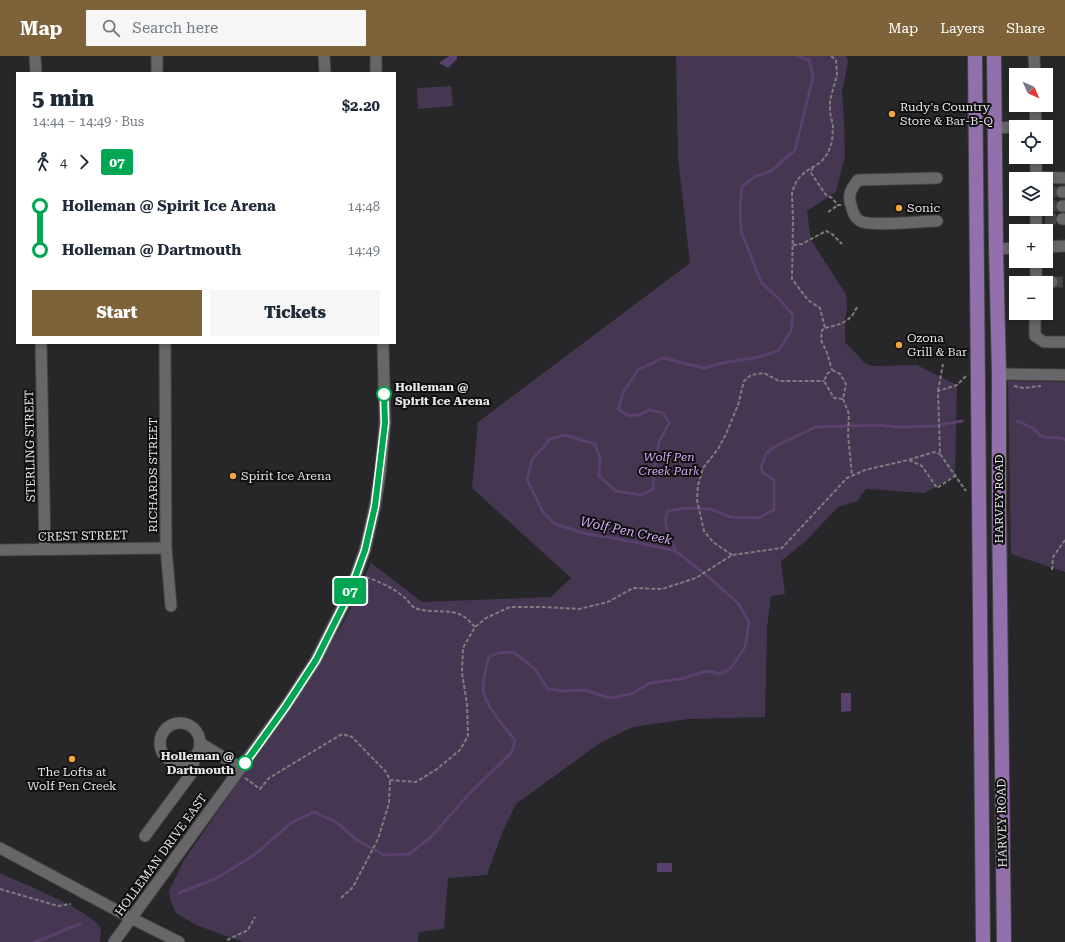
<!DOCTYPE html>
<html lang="en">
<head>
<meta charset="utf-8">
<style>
  body { margin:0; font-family:"Roboto Serif",serif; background:#f6f6f7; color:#1f2937; height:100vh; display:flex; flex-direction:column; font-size:15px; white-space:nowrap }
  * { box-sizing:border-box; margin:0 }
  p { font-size:13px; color:#747a83 }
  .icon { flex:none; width:22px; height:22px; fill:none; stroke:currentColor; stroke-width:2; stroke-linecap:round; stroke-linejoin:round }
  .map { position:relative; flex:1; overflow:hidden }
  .details { position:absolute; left:16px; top:16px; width:380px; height:272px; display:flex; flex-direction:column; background:#fff; border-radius:0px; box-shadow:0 2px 6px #0003 }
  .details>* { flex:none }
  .badge { padding:0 8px; border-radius:3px; font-size:14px; line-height:26px }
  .needle { width:26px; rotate:135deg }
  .buttons { position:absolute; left:1009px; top:12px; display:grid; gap:8px }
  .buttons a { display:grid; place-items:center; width:44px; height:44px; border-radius:0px; background:#fff; box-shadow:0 2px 6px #0003; font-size:20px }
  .map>.badge { position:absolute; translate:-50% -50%; box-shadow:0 0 0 2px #fff }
  .legs { display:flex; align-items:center; gap:6px; height:44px; padding:0 16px; font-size:13px }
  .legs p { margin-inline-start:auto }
  .overview { display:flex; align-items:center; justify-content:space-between; height:68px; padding:0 16px }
  h1 { font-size:22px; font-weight:800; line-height:30px }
  .primary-button { display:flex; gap:8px; margin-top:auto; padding:8px 16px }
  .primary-button a { flex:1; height:46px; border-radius:0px; background:#7d623a; color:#fff; font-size:16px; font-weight:800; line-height:46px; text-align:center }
  .primary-button a+a { background:#f6f6f7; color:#1f2937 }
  ul { padding:0 16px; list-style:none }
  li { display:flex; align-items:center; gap:14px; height:44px; font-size:15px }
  li i { display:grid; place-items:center; width:6px; height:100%; margin:0 5px; background:currentColor }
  li i::after { content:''; width:10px; height:10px; margin:-5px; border:3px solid; border-radius:50%; background:#fff }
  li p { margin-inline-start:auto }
  li:first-child i { background:linear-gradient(#0000 50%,currentColor 0) }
  li:last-child i { background:linear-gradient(currentColor 50%,#0000 0) }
  header { display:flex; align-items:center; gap:24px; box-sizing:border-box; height:56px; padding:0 20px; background:#7d623a; color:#fff }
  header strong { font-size:19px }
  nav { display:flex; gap:22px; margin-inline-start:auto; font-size:14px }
  .search { width:280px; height:36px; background:#f6f6f7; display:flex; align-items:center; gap:10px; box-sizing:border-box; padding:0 14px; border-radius:0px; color:#747a83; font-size:15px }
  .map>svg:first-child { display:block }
  .green { fill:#453651 }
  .water { fill:#59406d }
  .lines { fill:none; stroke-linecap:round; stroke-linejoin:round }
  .stream { stroke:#59406d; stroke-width:3 }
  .minor-tunnel { stroke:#444346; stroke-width:11; stroke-dasharray:11 5.5; stroke-linecap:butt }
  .minor-casing { stroke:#434244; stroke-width:13 }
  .major-casing { stroke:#434244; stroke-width:16 }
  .path { stroke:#7d7c7e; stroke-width:2; stroke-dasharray:4 2; stroke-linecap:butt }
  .minor { stroke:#686669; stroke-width:11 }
  .major { stroke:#9170ab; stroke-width:14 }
  .line-1-casing { stroke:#fff; stroke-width:9 }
  .line-1 { stroke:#00a651; stroke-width:6 }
  .poi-dot { fill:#efa73d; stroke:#100f10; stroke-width:1.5 }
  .stop-1-dot { fill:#fff; stroke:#00a651; stroke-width:2 }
  .labels { text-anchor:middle; stroke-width:4; stroke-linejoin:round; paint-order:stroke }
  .poi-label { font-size:12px; fill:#e6e5e7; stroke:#100f10; text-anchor:start }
  .stop-label { font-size:12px; font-weight:bold; fill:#e6e5e7; stroke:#100f10; text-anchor:start }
  .street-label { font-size:12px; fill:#e6e5e7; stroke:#100f10 }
  .park-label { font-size:12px; font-style:italic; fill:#d2abf3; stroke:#100f10 }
  .water-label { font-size:13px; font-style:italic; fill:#d4acf5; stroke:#100f10 }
</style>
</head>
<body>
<header>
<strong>Map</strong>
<div class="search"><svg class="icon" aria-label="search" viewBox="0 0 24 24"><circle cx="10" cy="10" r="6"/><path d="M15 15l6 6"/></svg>Search here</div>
<nav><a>Map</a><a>Layers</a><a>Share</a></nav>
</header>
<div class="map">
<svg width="1065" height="886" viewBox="0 0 1065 886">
  <rect width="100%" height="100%" fill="#272629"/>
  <g class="green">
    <polygon points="676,0 846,0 848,5 842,37 844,62 845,100 836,136 807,155 811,184 846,238 847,253 845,264 845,286 866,308 873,310 917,309 957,329 955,420 925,437 866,433 857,445 838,451 806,485 781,505 785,538 771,540 767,572 765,661 689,663 633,671 600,687 516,748 502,777 487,819 448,822 444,873 419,876 418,886 243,886 196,869 176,857 171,846 169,835 184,804 314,618 347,560 371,507 422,546 551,541 571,522 472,432 478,366 690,207 678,102"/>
    <polygon points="451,30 453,50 418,53 417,32"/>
    <polygon points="1008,325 1065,326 1065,516 1011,498"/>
    <path d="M0 817C21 827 90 854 100 871 102 875 100 881 100 886H0Z"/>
  </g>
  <g class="water">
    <polygon points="449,0 457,0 457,3 448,12 439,7"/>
    <polygon points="841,637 851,637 851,655 841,656"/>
    <rect x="657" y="807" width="15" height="9"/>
  </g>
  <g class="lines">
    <g class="stream">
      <polyline points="1017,365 1033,372 1042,381 1062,382 1065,384"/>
      <path d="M676 495C671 483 661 467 668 455L686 452 710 453 731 461 758 462 774 454V424L763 417 761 411 766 398 774 391 816 371 877 369 898 371 934 370 962 365"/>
      <path d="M179 837 217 822 254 799 291 767 314 756 336 766 357 784 384 799 409 798 431 781 471 736 512 696 515 684C504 670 485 650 483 633 483 622 486 611 489 601L498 597 513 596 534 612 548 633 564 635 585 634 609 642 631 638 650 627 680 623 707 615 721 618 731 612 745 591 749 567 739 548 711 523 676 495 619 483 587 478 555 468 543 456 527 424 532 404 550 383 565 379 595 388 600 402 599 420 616 435 642 439 653 433 655 408 659 386 669 367 663 357 650 354 638 359 628 360 618 353 624 335 638 314 663 302 704 312 727 306 754 302 778 295 791 275 793 259 780 244 761 226 741 175 740 150 742 131 754 121 771 115 795 94 813 21 809 4 797 0"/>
      <path d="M34 886C50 882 64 873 80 868"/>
    </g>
    <g class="minor-tunnel">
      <polyline points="1046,136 1062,136"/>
      <polyline points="1046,150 1062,150"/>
      <polyline points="1045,163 1062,163"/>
      <polyline points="1052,226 1065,226"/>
    </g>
    <defs>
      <g id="minor">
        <polyline points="35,0 36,17"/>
        <polyline points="157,0 157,17"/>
        <polyline points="324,0 325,17"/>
        <polyline points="376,0 376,17"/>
        <polyline points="1034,0 1035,19"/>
        <polyline points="1035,49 1036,71"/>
        <polyline points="995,72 1016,71"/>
        <polyline points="1036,101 1036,123"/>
        <polyline points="1036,121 1065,122"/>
        <path d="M937 122 858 124C852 132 847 138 851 149 852 154 855 162 860 165 870 171 923 165 937 165"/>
        <polyline points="1062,136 1065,136"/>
        <polyline points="1062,150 1065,150"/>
        <polyline points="1062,163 1065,163"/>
        <polyline points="1036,175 1036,153"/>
        <polyline points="1046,191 1065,190"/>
        <polyline points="996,193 1016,192"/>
        <polyline points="1036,226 1052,226"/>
        <polyline points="1036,227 1036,205"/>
        <polyline points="1035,257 1035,280 1044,286 1065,286"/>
        <polyline points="41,287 45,493"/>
        <polyline points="165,287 166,492 171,550"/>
        <polyline points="999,318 1065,319"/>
        <polyline points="0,494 166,492"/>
        <circle cx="180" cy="687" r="20"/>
        <polyline points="200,687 241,712"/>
        <polyline points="145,780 191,718 195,701"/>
        <polyline points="0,792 131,862 179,886"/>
        <polyline points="114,886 286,650 316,604 349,538 365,494 375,450 380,418 385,367 383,287"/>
      </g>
      <g id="major">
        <polyline points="975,0 983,886"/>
        <polyline points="994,0 996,193 999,318 999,450 1004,886"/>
      </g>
    </defs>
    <use href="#minor" class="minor-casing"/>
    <use href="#major" class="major-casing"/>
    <g class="path">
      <polyline points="831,0 836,4 837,19 830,44 830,56 833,70 832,86 828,97 821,106 805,116 797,124 792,136 793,165 792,223 808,244 820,252 825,272 822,274 821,284 827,297 832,314"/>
      <polyline points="813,111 811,117 826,139 832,142 838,149 841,149"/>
      <polyline points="828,156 838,149"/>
      <polyline points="793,189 802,188 826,175 832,178 842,188"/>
      <path d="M825 272C840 268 850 267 857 251"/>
      <polygon points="832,314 840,318 846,328 843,343 834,342 824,325 827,318"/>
      <polyline points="966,320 957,329 938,335 940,398 966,435"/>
      <polyline points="1014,330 1023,332 1041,330"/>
      <polyline points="938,335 943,308"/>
      <polyline points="843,343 849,358 848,378 852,420"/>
      <polyline points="909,404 922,410 937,432 955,420"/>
      <polyline points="732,499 713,486 704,475 697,444 698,429 703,412 718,393 726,378 738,349 744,325 751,319 764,317 779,325 824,325"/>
      <polyline points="1052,514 1053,501 1065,484"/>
      <path d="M366 521C380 526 393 532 404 541 408 544 411 550 415 552 429 558 451 552 463 560 468 563 471 567 475 571"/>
      <polyline points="245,722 260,733 269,722 342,678 352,681 386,716 390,724 416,726 437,713 460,694 468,680 467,648 462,617 463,592 475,571 486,562 510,551 543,551 579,553 608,546 633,532 662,533 696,522 732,499 782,492 847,422 865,414 908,404 934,396 940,398"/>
      <polyline points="0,833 58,850 71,848"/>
      <polyline points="341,842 353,831 378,783 389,747 390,724"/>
      <polyline points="227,884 248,874 255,861"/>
    </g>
    <use href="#minor" class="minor"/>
    <use href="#major" class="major"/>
  </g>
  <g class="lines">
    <defs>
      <polyline id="line-1" points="245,707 286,650 316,604 349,538 365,494 375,450 385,367 384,338"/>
    </defs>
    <use href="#line-1" class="line-1-casing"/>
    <use href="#line-1" class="line-1"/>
  </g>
  <g class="poi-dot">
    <circle cx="892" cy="58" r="4"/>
    <circle cx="899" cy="152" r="4"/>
    <circle cx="899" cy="289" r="4"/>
    <circle cx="233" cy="420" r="4"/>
    <circle cx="72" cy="703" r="4"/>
  </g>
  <g class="stop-1-dot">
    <circle cx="384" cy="338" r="7"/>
    <circle cx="245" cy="707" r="7"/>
  </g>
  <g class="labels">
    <g class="poi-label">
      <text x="900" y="55">Rudy's Country<tspan x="900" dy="14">Store &amp; Bar-B-Q</tspan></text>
      <text x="907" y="156">Sonic</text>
      <text x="907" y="286">Ozona<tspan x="907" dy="14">Grill &amp; Bar</tspan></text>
      <text x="241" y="424">Spirit Ice Arena</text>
      <text x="72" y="720" text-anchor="middle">The Lofts at<tspan x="72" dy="14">Wolf Pen Creek</tspan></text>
    </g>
    <g class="stop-label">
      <text x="395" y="335">Holleman @<tspan x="395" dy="14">Spirit Ice Arena</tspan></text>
      <text x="234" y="704" text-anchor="end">Holleman @<tspan x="234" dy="14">Dartmouth</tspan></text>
    </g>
    <g class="street-label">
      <text transform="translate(30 390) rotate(-91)" y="4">STERLING STREET</text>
      <text transform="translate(153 419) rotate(-90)" y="4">RICHARDS STREET</text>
      <text transform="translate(999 443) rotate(-90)" y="4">HARVEY ROAD</text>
      <text transform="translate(83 480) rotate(-1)" y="4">CREST STREET</text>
      <text transform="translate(1002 767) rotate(-91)" y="4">HARVEY ROAD</text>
      <text transform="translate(161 799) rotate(-54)" y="4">HOLLEMAN DRIVE EAST</text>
    </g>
    <g class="park-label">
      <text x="669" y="405">Wolf Pen<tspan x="669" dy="14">Creek Park</tspan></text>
    </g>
    <g class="water-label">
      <text transform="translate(626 474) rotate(12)" y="5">Wolf Pen Creek</text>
    </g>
  </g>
</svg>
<div class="buttons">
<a><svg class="needle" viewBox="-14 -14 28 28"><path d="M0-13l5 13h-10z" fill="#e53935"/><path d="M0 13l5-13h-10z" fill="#747a83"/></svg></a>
<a><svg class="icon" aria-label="locate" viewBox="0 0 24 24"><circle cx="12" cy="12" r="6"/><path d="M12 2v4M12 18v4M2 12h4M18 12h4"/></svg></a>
<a><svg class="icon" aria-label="layers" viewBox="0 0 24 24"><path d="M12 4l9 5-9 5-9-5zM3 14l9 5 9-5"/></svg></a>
<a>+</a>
<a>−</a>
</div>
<b class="badge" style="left:350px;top:535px;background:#00a651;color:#fff">07</b>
<section class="details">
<div class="overview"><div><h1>5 min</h1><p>14:44 – 14:49 · Bus</p></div><b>$2.20</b></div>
<div class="legs"><svg class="icon" aria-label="walk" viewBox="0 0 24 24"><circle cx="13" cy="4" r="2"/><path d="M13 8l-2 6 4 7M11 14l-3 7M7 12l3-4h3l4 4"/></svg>4<svg class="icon" aria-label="forward" viewBox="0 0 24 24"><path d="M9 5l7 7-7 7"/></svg><b class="badge" style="background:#00a651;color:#fff">07</b></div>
<ul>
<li><i style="color:#00a651"></i><b>Holleman @ Spirit Ice Arena</b><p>14:48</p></li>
<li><i style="color:#00a651"></i><b>Holleman @ Dartmouth</b><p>14:49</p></li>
</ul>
<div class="primary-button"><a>Start</a><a>Tickets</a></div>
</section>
</div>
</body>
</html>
